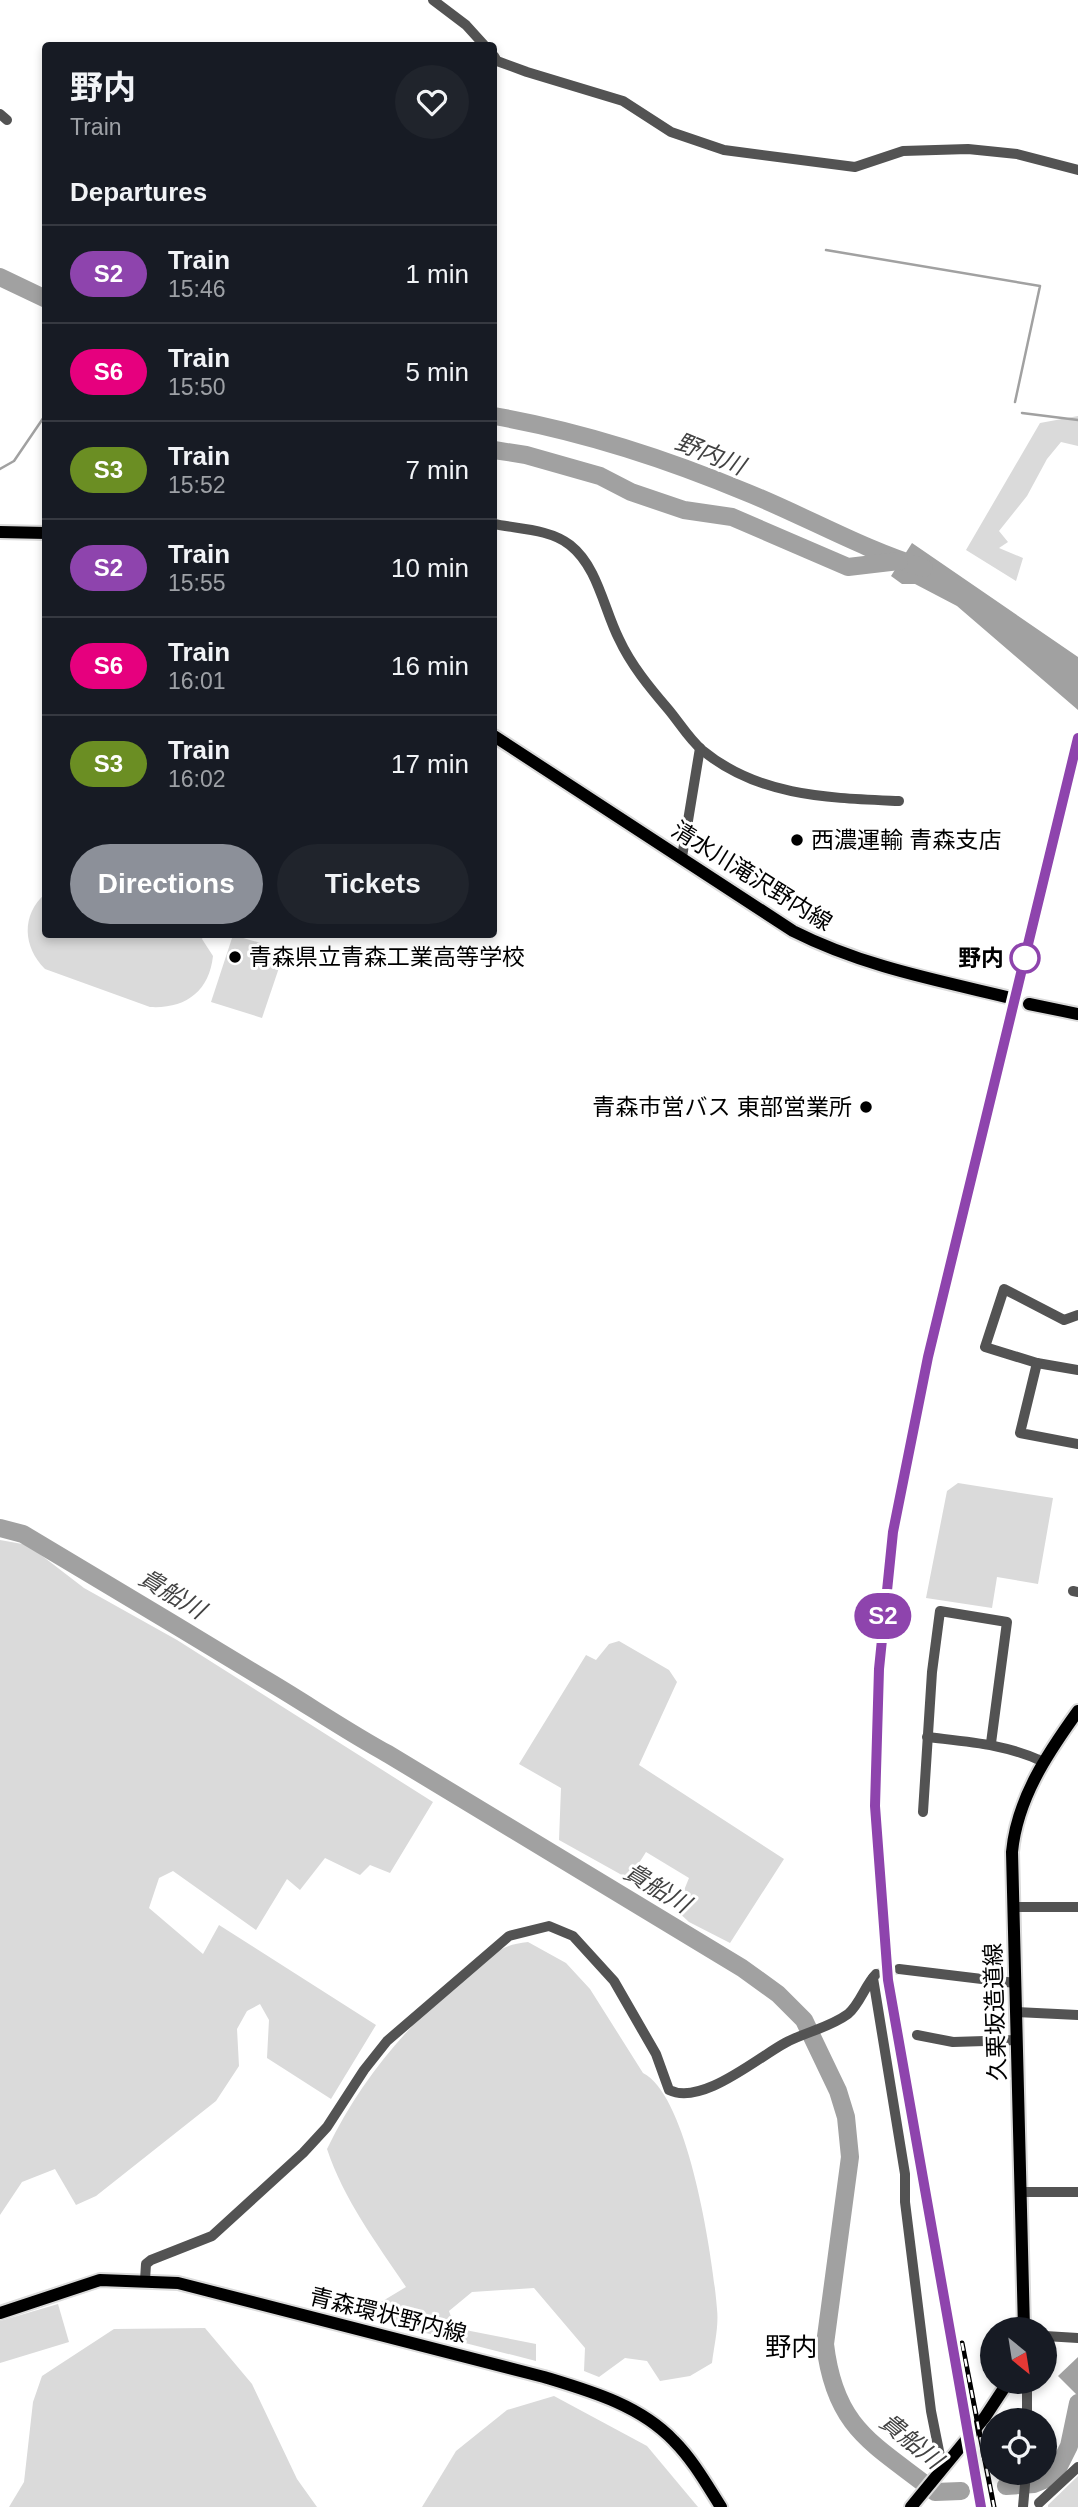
<!DOCTYPE html>
<html lang="en">
<head>
<meta charset="utf-8">
<style>
  body { margin:0; font-family:Arial,"Noto Sans JP",sans-serif; background:#20242c; color:#f1f3f6; height:100vh; display:flex; flex-direction:column; font-size:26px; white-space:nowrap }
  * { box-sizing:border-box; margin:0 }
  p { font-size:23px; color:#9ea1a6 }
  .icon { flex:none; width:38px; height:38px; fill:none; stroke:currentColor; stroke-width:2; stroke-linecap:round; stroke-linejoin:round }
  .map { position:relative; flex:1; overflow:hidden }
  .details { position:absolute; left:42px; top:42px; width:455px; height:896px; display:flex; flex-direction:column; background:#171b24; border-radius:7px; box-shadow:0 4px 10px #0003 }
  .details>* { flex:none }
  .badge { padding:0 14px; border-radius:23px; font-size:24px; line-height:46px }
  .needle { width:46px; rotate:150deg }
  .controls { position:absolute; left:980px; top:2317px; display:grid; gap:14px }
  .controls a { display:grid; place-items:center; width:77px; height:77px; border-radius:50%; background:#171b24; box-shadow:0 4px 10px #0003; font-size:35px }
  .map>.badge { position:absolute; translate:-50% -50%; box-shadow:0 0 0 4px #fff }
  h2 { padding:0 28px; font-size:26px; line-height:63px }
  .round { display:grid; place-items:center; flex:none; width:74px; height:74px; border-radius:37px; background:#20242c }
  .headline { display:flex; align-items:center; justify-content:space-between; height:119px; padding:0 28px }
  h1 { font-size:33px; font-weight:700; line-height:52px }
  .cta { display:flex; gap:14px; margin-top:auto; padding:14px 28px }
  .cta a { flex:1; height:80px; border-radius:42px; background:#8c9099; color:#fff; font-size:28px; font-weight:700; line-height:80px; text-align:center }
  .cta a+a { background:#20242c; color:#f1f3f6 }
  ul { padding:0; list-style:none }
  li { display:flex; align-items:center; gap:21px; height:98px; padding:0 28px; border-top:2px solid #363941 }
  li div { flex:1 }
  li b { display:block; font-size:26px }
  li em { font-style:normal }
  li .badge { min-width:77px; font-weight:700; text-align:center }
  .map>svg:first-child { display:block }
  .green { fill:#dadada }
  .water { fill:#a1a1a1 }
  .lines { fill:none; stroke-linecap:round; stroke-linejoin:round }
  .stream { stroke:#a1a1a1; stroke-width:2.5 }
  .river { stroke:#a1a1a1; stroke-width:18 }
  .minor-tunnel { stroke:#d9d9d9; stroke-width:10; stroke-dasharray:10 5; stroke-linecap:butt }
  .major-casing { stroke:#dbdbdb; stroke-width:16 }
  .minor { stroke:#535353; stroke-width:10 }
  .major { stroke:#000; stroke-width:12 }
  .rail-casing { stroke:#000; stroke-width:5 }
  .rail { stroke:#fff; stroke-width:2.5; stroke-dasharray:8; stroke-linecap:butt }
  .line-casing { stroke:#fff; stroke-width:16 }
  .line { stroke:#8e44ad; stroke-width:10 }
  .poi-dot { fill:#000; stroke:#fff; stroke-width:2.5 }
  .stop-dot { fill:#fff; stroke:#8e44ad; stroke-width:3.5 }
  .labels { text-anchor:middle; stroke-width:6; stroke-linejoin:round; paint-order:stroke }
  .poi-label { font-size:23px; fill:#000; stroke:#fff; text-anchor:start }
  .street-label { font-size:23px; fill:#000; stroke:#fff }
  .stop-label { font-size:23px; font-weight:bold; fill:#000; stroke:#fff; text-anchor:end }
  .water-label { font-size:24px; font-style:italic; fill:#424242; stroke:#fff }
  .quarter-label { font-size:26px; fill:#000; stroke:#fff }
</style>
</head>
<body>
<div class="map">
<svg width="1078" height="2507" viewBox="0 0 1078 2507">
  <rect width="100%" height="100%" fill="#fff"/>
  <g class="green">
    <polygon points="1078,416 1078,446 1061,442 1047,459 1027,496 999,531 1008,542 999,548 1023,558 1016,581 966,550 1040,423"/>
    <path d="M45 894 46 934 204 935 202 939 213 956C209 992 185 1009 150 1007L45 969C23 947 21 915 45 894Z"/>
    <polygon points="233,935 285,950 262,1018 211,1002"/>
    <polygon points="958,1483 1053,1498 1038,1584 997,1577 992,1608 926,1598 947,1491"/>
    <polygon points="0,1540 28,1545 84,1588 177,1640 433,1802 390,1873 370,1865 360,1875 325,1858 300,1890 287,1879 256,1930 173,1871 159,1878 149,1908 203,1954 219,1925 376,2025 331,2099 267,2058 269,2020 260,2004 247,2011 237,2029 239,2066 216,2101 96,2196 76,2205 55,2169 22,2182 0,2215"/>
    <polygon points="619,1641 669,1670 677,1682 639,1765 784,1859 730,1943 689,1922 676,1910 689,1878 646,1852 629,1879 559,1840 561,1788 519,1764 586,1655 596,1660 609,1644"/>
    <path d="M528 1942 566 1963 590 1989 643 2073C689 2096 713 2259 717 2309 719 2326 714 2346 712 2363L690 2376 660 2381 647 2361 625 2358 599 2377 584 2371 585 2348 534 2288 472 2292 449 2311 455 2328 536 2344V2361L379 2321 376 2305 406 2287C376 2242 344 2200 327 2149 361 2079 408 2023 469 1974 492 1956 498 1945 528 1942Z"/>
    <polygon points="58,2304 69,2342 0,2363 0,2321"/>
    <polygon points="205,2328 252,2384 297,2479 317,2507 9,2507 24,2482 33,2402 42,2376 114,2329"/>
    <polygon points="554,2396 647,2446 698,2507 422,2507 456,2451 507,2410"/>
    <polygon points="1078,2476 1078,2507 1048,2507 1048,2505"/>
  </g>
  <g class="water">
    <polygon points="912,543 1078,657 1078,710 957,606 915,584 902,584 891,576"/>
    <polygon points="1078,2357 1078,2396 1058,2376"/>
  </g>
  <g class="lines">
    <g class="stream">
      <polyline points="826,250 1040,286 1015,402"/>
      <polyline points="1022,413 1078,420"/>
      <polyline points="0,469 14,461 46,414"/>
    </g>
    <g class="river">
      <polyline points="0,277 46,299"/>
      <path d="M494 416C580 431 667 459 748 493 807 517 862 549 924 568"/>
      <polyline points="494,450 526,455 600,476 631,492 684,510 732,517 848,567 899,561"/>
      <path d="M0 1528 23 1534C102 1581 182 1629 261 1677 304 1702 344 1730 388 1754L742 1968 778 1994 804 2020 838 2091 846 2117 850 2157 825 2344C835 2430 875 2444 935 2492L961 2491"/>
      <polyline points="1006,2486 1034,2484 1054,2476 1069,2446 1078,2403"/>
    </g>
    <polyline class="minor-tunnel" points="876,1974 899,1969"/>
    <defs>
      <g id="major">
        <polyline points="0,532 46,533"/>
        <path d="M494 736 793 931C862 966 936 980 1011 998"/>
        <polyline points="1029,1004 1078,1014"/>
        <path d="M0 2313 100 2280 178 2283 544 2377C590 2391 640 2405 674 2441 693 2460 707 2485 721 2507"/>
        <path d="M1024 2329 1012 1852C1017 1799 1047 1754 1078 1711"/>
        <polyline points="911,2507 985,2417 1008,2382"/>
      </g>
    </defs>
    <use href="#major" class="major-casing"/>
    <g class="minor">
      <polyline points="433,0 466,25 485,46"/>
      <polyline points="494,56 497,61 527,72 623,101 671,132 724,150 855,167 903,151 968,149 1017,154 1078,170"/>
      <polyline points="0,114 7,120"/>
      <path d="M494 524C518 529 550 529 570 545 598 567 604 610 619 639 631 665 650 688 668 709 679 722 689 739 702 750 759 797 829 798 899 801"/>
      <polyline points="682,857 700,748"/>
      <polyline points="1078,1315 1064,1320 1004,1289 985,1347 1037,1363 1078,1370"/>
      <polyline points="1037,1363 1020,1433 1078,1444"/>
      <polyline points="1073,1591 1078,1592"/>
      <path d="M927 1737C969 1742 1006 1744 1044 1762"/>
      <polyline points="923,1812 932,1672 940,1611 1007,1622 991,1743"/>
      <polyline points="1013,1907 1078,1907"/>
      <polyline points="899,1969 1015,1983"/>
      <polyline points="873,1978 905,2174 905,2202 931,2411 942,2466"/>
      <polyline points="1016,2012 1078,2015"/>
      <polyline points="917,2035 953,2042 1017,2040"/>
      <polyline points="1021,2192 1078,2192"/>
      <path d="M145 2280 146 2264 151 2260 212 2236 303 2153 327 2127 364 2070 387 2041 509 1936 549 1926 573 1936 614 1981 656 2054 669 2090C702 2106 757 2058 785 2043 805 2032 829 2028 848 2014 860 2004 865 1985 876 1974"/>
      <polyline points="1045,2336 1078,2338"/>
      <polyline points="1027,2382 1027,2420"/>
      <polyline points="1039,2503 1078,2467"/>
      <polyline points="1023,2507 1026,2473"/>
    </g>
    <use href="#major" class="major"/>
    <defs>
      <g id="rail">
        <polyline points="962,2343 994,2507"/>
        <polyline points="981,2507 889,1980 875,1806 879,1669 893,1532 933,1330 1078,738"/>
      </g>
    </defs>
    <use href="#rail" class="rail-casing"/>
    <use href="#rail" class="rail"/>
  </g>
  <g class="lines">
    <defs>
      <polyline id="line" points="981,2507 888,1980 875,1806 879,1669 893,1532 928,1357 1078,738"/>
    </defs>
    <use href="#line" class="line-casing"/>
    <use href="#line" class="line"/>
  </g>
  <g class="poi-dot">
    <circle cx="797" cy="840" r="7"/>
    <circle cx="235" cy="957" r="7"/>
    <circle cx="866" cy="1107" r="7"/>
  </g>
  <circle class="stop-dot" cx="1025" cy="958" r="14"/>
  <g class="labels">
    <g class="poi-label">
      <text x="811" y="848">西濃運輸 青森支店</text>
      <text x="249" y="965">青森県立青森工業高等学校</text>
      <text x="852" y="1115" text-anchor="end">青森市営バス 東部営業所</text>
    </g>
    <g class="street-label">
      <text transform="translate(752 876) rotate(32)" y="8">清水川滝沢野内線</text>
      <text transform="translate(995 2012) rotate(-92)" y="8">久栗坂造道線</text>
      <text transform="translate(388 2315) rotate(14)" y="8">青森環状野内線</text>
    </g>
    <g class="stop-label">
      <text x="1004" y="966">野内</text>
    </g>
    <g class="water-label">
      <text transform="translate(710 454) rotate(22)" y="8">野内川</text>
      <text transform="translate(172 1594) rotate(31)" y="8">貴船川</text>
      <text transform="translate(657 1888) rotate(31)" y="8">貴船川</text>
      <text transform="translate(911 2441) rotate(39)" y="8">貴船川</text>
    </g>
    <g class="quarter-label">
      <text x="791" y="2356">野内</text>
    </g>
  </g>
</svg>
<div class="controls">
<a><svg class="needle" viewBox="-14 -14 28 28"><path d="M0-13l5 13h-10z" fill="#e53935"/><path d="M0 13l5-13h-10z" fill="#9ea1a6"/></svg></a>
<a><svg class="icon" aria-label="locate" viewBox="0 0 24 24"><circle cx="12" cy="12" r="6"/><path d="M12 2v4M12 18v4M2 12h4M18 12h4"/></svg></a>
</div>
<b class="badge" style="left:883px;top:1616px;background:#8e44ad;color:#fff">S2</b>
<section class="details">
<div class="headline"><div><h1>野内</h1><p>Train</p></div><a class="round"><svg class="icon" aria-label="heart" viewBox="0 0 24 24"><path d="M12 20l-8-8c-3-5 5-10 8-4 3-6 11-1 8 4z"/></svg></a></div>
<h2>Departures</h2>
<ul>
<li><span class="badge" style="background:#8e44ad;color:#fff">S2</span><div><b>Train</b><p>15:46</p></div><em>1 min</em></li>
<li><span class="badge" style="background:#e6007e;color:#fff">S6</span><div><b>Train</b><p>15:50</p></div><em>5 min</em></li>
<li><span class="badge" style="background:#6b8e23;color:#fff">S3</span><div><b>Train</b><p>15:52</p></div><em>7 min</em></li>
<li><span class="badge" style="background:#8e44ad;color:#fff">S2</span><div><b>Train</b><p>15:55</p></div><em>10 min</em></li>
<li><span class="badge" style="background:#e6007e;color:#fff">S6</span><div><b>Train</b><p>16:01</p></div><em>16 min</em></li>
<li><span class="badge" style="background:#6b8e23;color:#fff">S3</span><div><b>Train</b><p>16:02</p></div><em>17 min</em></li>
</ul>
<div class="cta"><a>Directions</a><a>Tickets</a></div>
</section>
</div>
</body>
</html>
